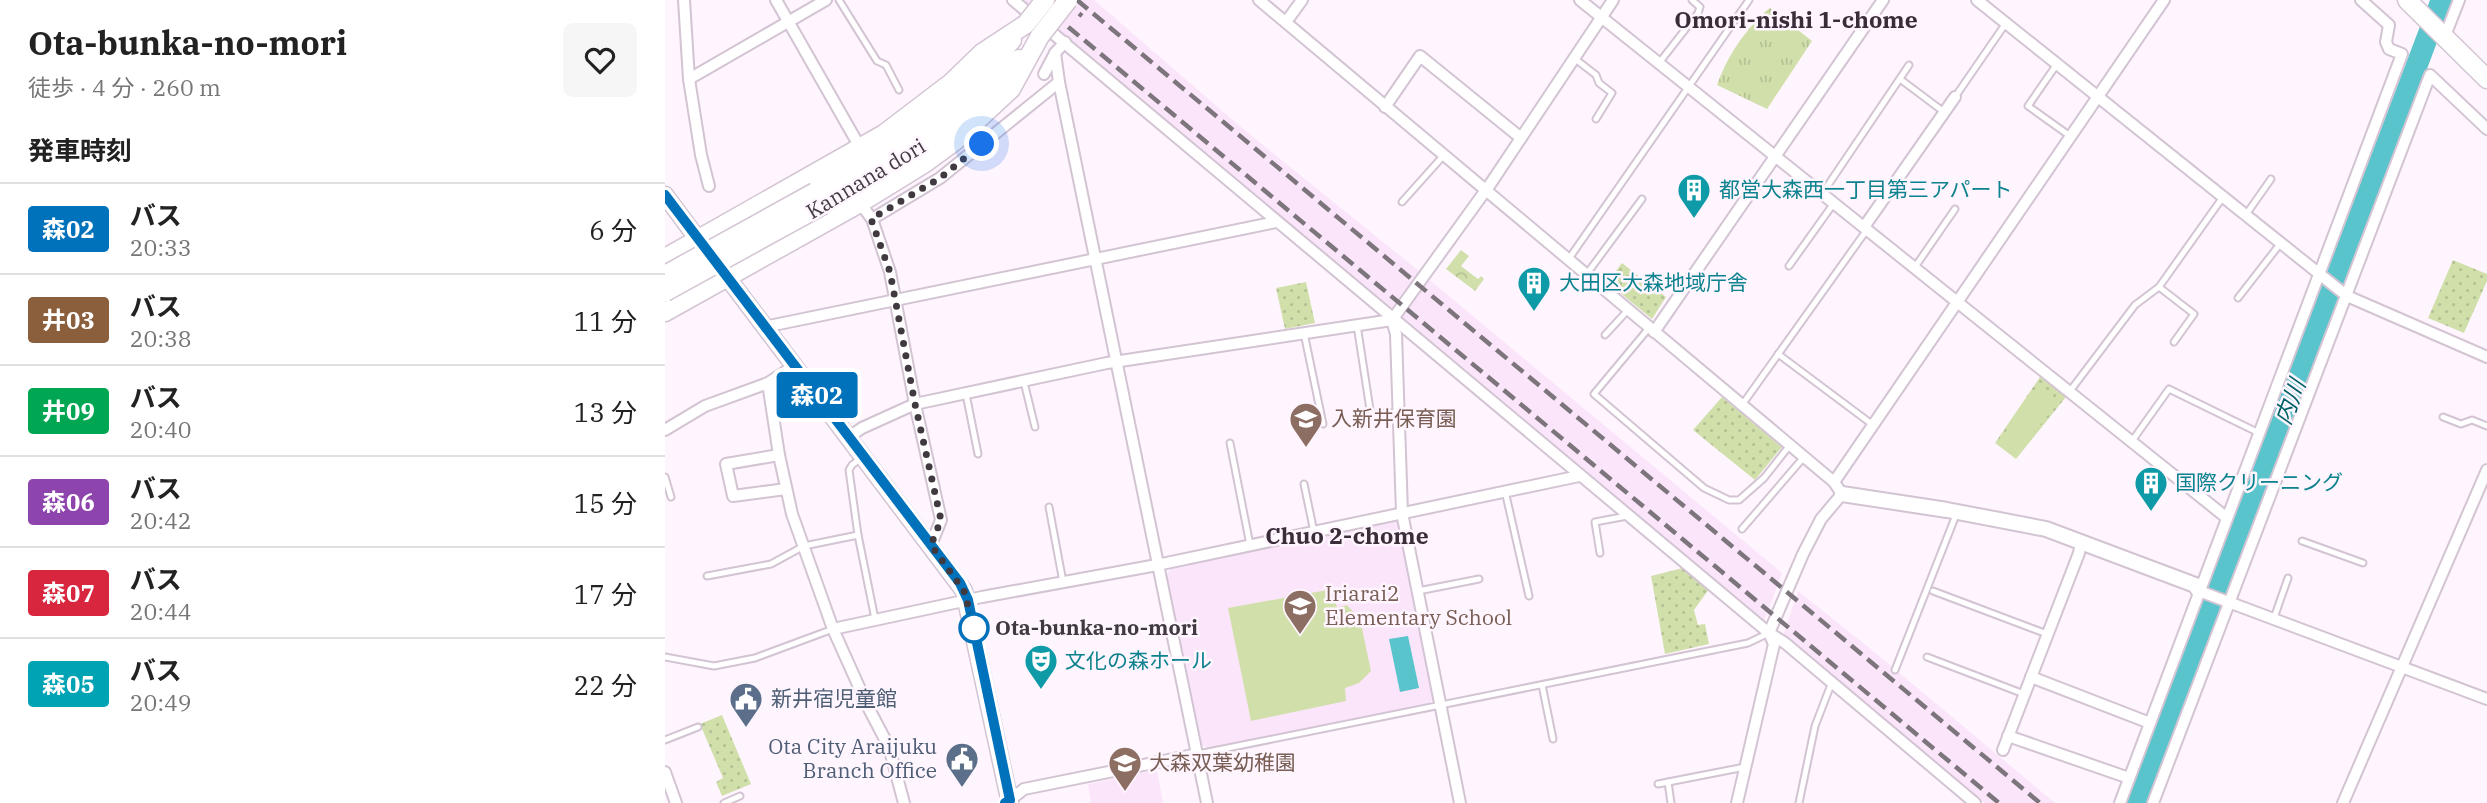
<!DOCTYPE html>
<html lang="ja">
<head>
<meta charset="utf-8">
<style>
  body { margin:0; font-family:"IBM Plex Serif","Noto Sans JP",serif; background:#f6f6f6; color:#222; height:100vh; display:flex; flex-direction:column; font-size:26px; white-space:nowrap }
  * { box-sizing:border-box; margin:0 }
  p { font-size:23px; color:#767676 }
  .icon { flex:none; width:38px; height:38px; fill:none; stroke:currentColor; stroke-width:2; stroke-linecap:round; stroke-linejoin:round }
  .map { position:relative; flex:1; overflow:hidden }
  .drawer { display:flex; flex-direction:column; background:#fff; width:665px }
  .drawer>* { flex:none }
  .badge { padding:0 14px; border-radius:5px; font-size:24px; line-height:46px }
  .you { position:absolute; width:35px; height:35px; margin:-18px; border:5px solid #fff; border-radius:50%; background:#1a73e8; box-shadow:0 0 0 10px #1a73e833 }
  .map>.badge { position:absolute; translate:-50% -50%; box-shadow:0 0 0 4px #fff }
  h2 { padding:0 28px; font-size:26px; line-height:63px }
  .round { display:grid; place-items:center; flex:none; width:74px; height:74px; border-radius:10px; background:#f6f6f6 }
  .overview { display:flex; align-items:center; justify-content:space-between; height:119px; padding:0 28px }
  h1 { font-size:33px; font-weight:800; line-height:52px }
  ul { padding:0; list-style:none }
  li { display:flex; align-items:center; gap:21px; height:91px; padding:0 28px; border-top:2px solid #e0e0e0 }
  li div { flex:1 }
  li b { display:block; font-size:26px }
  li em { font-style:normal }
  li .badge { min-width:77px; font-weight:700; text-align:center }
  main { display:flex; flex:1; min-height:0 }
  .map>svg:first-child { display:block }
  .built { fill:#fbe5fa }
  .grass { fill:url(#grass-tufts) }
  .forest { fill:url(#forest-crowns) }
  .park { fill:url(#park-dots) }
  .pitch { fill:#d1e0ab }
  .water { fill:#59c4cb }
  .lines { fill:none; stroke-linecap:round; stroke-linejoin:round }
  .service-casing { stroke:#d3c4d3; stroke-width:9 }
  .minor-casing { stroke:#d3c4d3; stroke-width:14 }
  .tertiary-casing { stroke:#d3c4d3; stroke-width:18 }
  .secondary-casing { stroke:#d3c4d3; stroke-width:19 }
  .primary-casing { stroke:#d3c4d3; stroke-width:21 }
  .service { stroke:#fff; stroke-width:5 }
  .minor { stroke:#fff; stroke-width:10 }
  .tertiary { stroke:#fff; stroke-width:14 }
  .secondary { stroke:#fff; stroke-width:16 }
  .primary { stroke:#fff; stroke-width:18 }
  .rail { stroke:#7c757c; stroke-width:4.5; stroke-dasharray:14 7; stroke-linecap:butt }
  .primary-bridge-casing { stroke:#d3c4d3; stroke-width:21; stroke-linecap:butt }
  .primary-bridge { stroke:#fff; stroke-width:18 }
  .line-casing { stroke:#fff; stroke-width:16 }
  .line { stroke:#0072bc; stroke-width:10 }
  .walk { stroke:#403a40; stroke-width:7; stroke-dasharray:0 12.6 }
  .stop-dot { fill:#fff; stroke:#0072bc; stroke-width:3.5 }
  .labels { text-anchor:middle; stroke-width:5; stroke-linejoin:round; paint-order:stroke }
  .street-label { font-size:21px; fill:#403a40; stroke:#fff5fe }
  .culture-label { font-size:21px; fill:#0d838f; stroke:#fff5fe; text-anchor:start }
  .education-label { font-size:21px; fill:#785e54; stroke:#fff5fe; text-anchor:start }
  .stop-label { font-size:21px; font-weight:bold; fill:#403a40; stroke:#fff5fe; text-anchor:start }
  .service-label { font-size:21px; fill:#4e5e75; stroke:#fff5fe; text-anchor:start }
  .neighbourhood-label { font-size:23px; font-weight:bold; fill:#3a2d3a; stroke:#fff5fe }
  .water-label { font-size:23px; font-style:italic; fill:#006267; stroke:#fff5fe }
</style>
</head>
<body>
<main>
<section class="drawer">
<div class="overview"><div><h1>Ota-bunka-no-mori</h1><p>徒歩 · 4 分 · 260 m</p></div><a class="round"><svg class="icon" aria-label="heart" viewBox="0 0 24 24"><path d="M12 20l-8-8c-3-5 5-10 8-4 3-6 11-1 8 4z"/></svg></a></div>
<h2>発車時刻</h2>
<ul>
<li><span class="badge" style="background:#0072bc;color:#fff">森02</span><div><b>バス</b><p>20:33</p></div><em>6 分</em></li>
<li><span class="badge" style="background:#8b5e3c;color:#fff">井03</span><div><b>バス</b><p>20:38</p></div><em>11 分</em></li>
<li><span class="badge" style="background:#00a651;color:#fff">井09</span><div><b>バス</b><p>20:40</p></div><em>13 分</em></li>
<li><span class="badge" style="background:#8e44ad;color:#fff">森06</span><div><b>バス</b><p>20:42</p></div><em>15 分</em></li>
<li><span class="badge" style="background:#d7263d;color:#fff">森07</span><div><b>バス</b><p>20:44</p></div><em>17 分</em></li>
<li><span class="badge" style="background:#00a3b4;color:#fff">森05</span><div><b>バス</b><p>20:49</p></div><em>22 分</em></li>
</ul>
</section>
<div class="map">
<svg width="1822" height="803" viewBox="0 0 1822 803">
  <defs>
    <pattern id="grass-tufts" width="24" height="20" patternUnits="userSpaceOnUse" patternTransform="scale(1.75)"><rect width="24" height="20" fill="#d1e0ab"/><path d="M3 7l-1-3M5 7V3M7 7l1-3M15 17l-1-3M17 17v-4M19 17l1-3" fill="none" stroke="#b4c194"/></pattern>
    <pattern id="forest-crowns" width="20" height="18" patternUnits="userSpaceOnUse" patternTransform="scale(1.75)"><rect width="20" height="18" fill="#d1e0ab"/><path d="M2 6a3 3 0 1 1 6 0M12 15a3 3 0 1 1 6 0" fill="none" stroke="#b4c194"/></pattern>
    <pattern id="park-dots" width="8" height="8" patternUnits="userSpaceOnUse" patternTransform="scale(1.75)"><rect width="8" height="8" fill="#d1e0ab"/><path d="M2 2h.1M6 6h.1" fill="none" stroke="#b4c194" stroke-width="1.8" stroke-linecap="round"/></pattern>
  </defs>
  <rect width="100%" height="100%" fill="#fff5fe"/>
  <g class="built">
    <polygon points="354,0 429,0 577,128 755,272 1117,573 1099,622"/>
    <polygon points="729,519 734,521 769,696 765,703 545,749 537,745 501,576 507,567"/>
    <polygon points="1133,591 1208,651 1390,803 1320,803 1118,636"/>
    <polygon points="492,770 498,803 426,803 423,784"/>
  </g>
  <path class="grass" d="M1105 8 1147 41 1102 109 1052 85C1061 58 1082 26 1105 8Z"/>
  <polygon class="forest" points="796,250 804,256 796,266 813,279 816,276 819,279 810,291 781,269"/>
  <g class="park">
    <polygon points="1788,260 1822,274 1822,281 1799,333 1763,318"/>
    <polygon points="957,263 1001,297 987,319 942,282"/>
    <polygon points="641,282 650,323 620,329 611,288"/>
    <polygon points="1375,377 1401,397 1351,459 1330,443"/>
    <polygon points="1057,397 1117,447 1090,480 1028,430"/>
    <polygon points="1018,568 1044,589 1029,610 1033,625 1040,624 1044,644 1000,654 986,576"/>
    <polygon points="57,715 86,784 57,796 51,782 58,778 35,724"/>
  </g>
  <g class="pitch">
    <polygon points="1369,390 1394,402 1350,455 1333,443"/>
    <polygon points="668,589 672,608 682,605 695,619 706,671 694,683 680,688 681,701 586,721 563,608"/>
  </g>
  <g class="water">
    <polygon points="1765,0 1788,0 1485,803 1460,803"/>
    <polygon points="743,636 754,688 735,692 724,639"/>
  </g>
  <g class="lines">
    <defs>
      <g id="service">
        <polyline points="174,0 212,61 221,65 234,90"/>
        <polyline points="909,58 931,75 934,83 947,93 931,119"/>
        <polyline points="994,63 1033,13 1035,7 1027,0"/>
        <polyline points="1392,64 1363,106 1405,136"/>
        <polyline points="1235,79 1279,112"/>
        <polyline points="1290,97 1341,23"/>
        <polyline points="1157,194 1244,65"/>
        <polyline points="737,202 779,155"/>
        <polyline points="1580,216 1606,179"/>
        <polyline points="903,260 1084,0"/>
        <polyline points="1124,266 1169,203"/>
        <polyline points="1250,267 1290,209"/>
        <polyline points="921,275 977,199"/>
        <polyline points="1494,287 1529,314 1509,342"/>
        <polyline points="1573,298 1615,244"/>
        <polyline points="692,325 706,416"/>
        <polyline points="984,328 929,394 1039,488 1064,500 1074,500 1099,478 1125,445"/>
        <polyline points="639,333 658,424"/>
        <polyline points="940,335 963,310"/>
        <polyline points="1113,354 1208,425"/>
        <polyline points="359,382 370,427"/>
        <polyline points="1405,391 1470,305 1494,287 1558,197"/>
        <polyline points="301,394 313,454"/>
        <polyline points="1077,405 1201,231"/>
        <polyline points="696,416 734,412"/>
        <polyline points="1778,417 1796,424 1807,420 1822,426"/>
        <polyline points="1467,441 1504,389 1594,433"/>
        <polyline points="565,443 585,545"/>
        <polyline points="196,458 187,465 184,470 193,535 210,619"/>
        <polyline points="0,477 6,497"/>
        <polyline points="639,484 649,532"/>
        <polyline points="840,491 864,596"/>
        <polyline points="384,507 398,582"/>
        <polyline points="1077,529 1139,457"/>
        <polyline points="1637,541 1698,563"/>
        <polyline points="935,553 930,522 962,516"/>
        <polyline points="42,576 106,564 139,546 193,535"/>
        <polyline points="753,591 814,579"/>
        <polyline points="1268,591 1382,634"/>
        <polyline points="1609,618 1623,578"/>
        <polyline points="0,657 49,666 90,658 168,629"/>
        <polyline points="1262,657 1359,694"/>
        <polyline points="1230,670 1291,515"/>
        <polyline points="877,685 888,739"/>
        <polyline points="0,740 33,727"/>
        <polyline points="533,754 1083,643 1104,633"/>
        <polyline points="1003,782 1006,803"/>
        <polyline points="993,784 1080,767"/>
        <polyline points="59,803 75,796"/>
        <polyline points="1134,803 1150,726 1167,682"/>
      </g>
      <g id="minor">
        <polyline points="19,0 24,79"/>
        <polyline points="111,0 196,149"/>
        <polyline points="348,0 1104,633 1120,643 1310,803"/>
        <polyline points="594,0 1169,482 1177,494 1156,519 1138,554 1104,633 1109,644 1072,803"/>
        <polyline points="915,0 1562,518"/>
        <polyline points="1312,0 1682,296 1822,357"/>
        <polyline points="621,22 637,0"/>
        <polyline points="1780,36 1794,0"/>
        <polyline points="379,74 390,53"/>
        <polyline points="394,82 542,803"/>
        <polyline points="720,107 755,56 856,138"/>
        <polyline points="44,186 36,155 24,79 161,0"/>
        <polyline points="195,203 207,219 275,178 394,82 390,53 400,42"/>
        <polyline points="207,219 225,272 250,404 276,520 266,545"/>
        <polyline points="1199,227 1290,97"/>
        <polyline points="727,320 731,334 737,513 795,803"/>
        <polyline points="99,327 611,222"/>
        <polyline points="989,332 1218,0"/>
        <polyline points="103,383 114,455 127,514 168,629 203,707 224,747 239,803"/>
        <polyline points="0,430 40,406 103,383 129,366"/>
        <polyline points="184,437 197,428 250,404 442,363 727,320 826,183 948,0"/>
        <polyline points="114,455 61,464 68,496 121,489"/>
        <polyline points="1169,482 1499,0"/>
        <polyline points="1534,591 1822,699"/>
        <polyline points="168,629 317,597 492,565 914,476"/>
        <polyline points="1366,677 1485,723"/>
        <polyline points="1343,736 1464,778"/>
        <polyline points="1338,750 1414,553 1416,541"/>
        <polyline points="0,772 11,803"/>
        <polyline points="345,800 359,789 533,754"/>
        <polyline points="1455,803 1737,54 1724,49 1721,42 1724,25 1696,0"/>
        <polyline points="1488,803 1765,75 1822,129"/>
        <polyline points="1678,803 1822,470"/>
      </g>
      <polyline id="tertiary" points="1177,494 1282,510 1381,529 1530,585 1534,591"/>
      <g id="secondary">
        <polyline points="0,195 40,249"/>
        <polyline points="56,269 299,591 345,803"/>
      </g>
      <g id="primary">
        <polyline points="1742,0 1822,79"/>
        <path d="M150 192C231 148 286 111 347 40"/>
        <path d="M158 205C231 165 297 121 354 59"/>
        <polyline points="0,258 219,134 286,83 317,53 361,24"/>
        <polyline points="0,312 195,203 260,163 290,141 346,89 375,36"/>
      </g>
    </defs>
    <use href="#service" class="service-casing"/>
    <use href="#minor" class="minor-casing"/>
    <use href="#tertiary" class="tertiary-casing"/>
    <use href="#secondary" class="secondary-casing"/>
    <use href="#primary" class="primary-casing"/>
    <use href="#service" class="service"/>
    <use href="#minor" class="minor"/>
    <use href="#tertiary" class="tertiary"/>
    <use href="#secondary" class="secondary"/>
    <use href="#primary" class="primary"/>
    <g class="rail">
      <polyline points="371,0 1334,803"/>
      <polyline points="398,0 417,16"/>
      <polyline points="412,0 1375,803"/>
    </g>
    <defs>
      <g id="primary-bridge">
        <polyline points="361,24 380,0"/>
        <polyline points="375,36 403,0"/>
        <polyline points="0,275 150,192"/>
        <polyline points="0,292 158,205"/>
      </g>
    </defs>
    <use href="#primary-bridge" class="primary-bridge-casing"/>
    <use href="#primary-bridge" class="primary-bridge"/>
  </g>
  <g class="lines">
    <defs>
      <polyline id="line" points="0,195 295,583 303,600 345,800 340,803"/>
    </defs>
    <use href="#line" class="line-casing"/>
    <use href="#line" class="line"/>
    <polyline class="walk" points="309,628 299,591 266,545 276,520 250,404 225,272 206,219 275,178 317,144"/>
  </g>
  <defs>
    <symbol id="building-pin" viewBox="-11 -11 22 30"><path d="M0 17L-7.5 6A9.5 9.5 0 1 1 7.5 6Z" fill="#0f9aa8" stroke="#fff5fe"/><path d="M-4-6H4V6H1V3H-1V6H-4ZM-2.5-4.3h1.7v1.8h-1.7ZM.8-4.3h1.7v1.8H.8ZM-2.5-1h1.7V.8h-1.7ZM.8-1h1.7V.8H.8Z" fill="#fff"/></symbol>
    <symbol id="school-pin" viewBox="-11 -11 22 30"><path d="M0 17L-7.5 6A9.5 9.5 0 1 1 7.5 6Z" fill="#8d6e63" stroke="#fff5fe"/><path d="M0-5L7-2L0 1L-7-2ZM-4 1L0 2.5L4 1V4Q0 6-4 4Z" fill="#fff"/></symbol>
    <symbol id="theatre-pin" viewBox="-11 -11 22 30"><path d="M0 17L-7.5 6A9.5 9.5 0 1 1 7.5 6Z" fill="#0f9aa8" stroke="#fff5fe"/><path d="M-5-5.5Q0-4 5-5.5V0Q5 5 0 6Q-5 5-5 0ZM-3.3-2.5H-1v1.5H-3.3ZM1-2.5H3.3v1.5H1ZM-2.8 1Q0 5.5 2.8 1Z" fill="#fff"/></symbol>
    <symbol id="civic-pin" viewBox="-11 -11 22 30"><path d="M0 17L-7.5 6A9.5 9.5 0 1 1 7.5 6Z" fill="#5c6f8a" stroke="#fff5fe"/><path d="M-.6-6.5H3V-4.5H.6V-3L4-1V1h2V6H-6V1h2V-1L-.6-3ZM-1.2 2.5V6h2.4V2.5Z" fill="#fff"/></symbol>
  </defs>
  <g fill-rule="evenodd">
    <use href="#building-pin" x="1010" y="171" width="38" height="52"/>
    <use href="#building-pin" x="850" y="264" width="38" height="52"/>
    <use href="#school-pin" x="622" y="400" width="38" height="52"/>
    <use href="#building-pin" x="1467" y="464" width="38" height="52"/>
    <use href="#school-pin" x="616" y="587" width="38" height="52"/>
    <use href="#theatre-pin" x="357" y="642" width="38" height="52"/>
    <use href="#civic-pin" x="62" y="680" width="38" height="52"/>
    <use href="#civic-pin" x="278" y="740" width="38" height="52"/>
    <use href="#school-pin" x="441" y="744" width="38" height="52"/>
  </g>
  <circle class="stop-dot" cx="309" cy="628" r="14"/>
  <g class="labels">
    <g class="street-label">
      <text transform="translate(201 179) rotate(-31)" y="7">Kannana dori</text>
    </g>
    <g class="culture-label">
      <text x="1054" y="197">都営大森西一丁目第三アパート</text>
      <text x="894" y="290">大田区大森地域庁舎</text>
      <text x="1510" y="490">国際クリーニング</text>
      <text x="400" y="668">文化の森ホール</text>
    </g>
    <g class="education-label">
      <text x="666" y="426">入新井保育園</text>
      <text x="660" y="601">Iriarai2<tspan x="660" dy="24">Elementary School</tspan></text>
      <text x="484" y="770">大森双葉幼稚園</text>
    </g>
    <g class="stop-label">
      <text x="330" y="635">Ota-bunka-no-mori</text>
    </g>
    <g class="service-label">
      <text x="106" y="706">新井宿児童館</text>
      <text x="272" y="754" text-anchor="end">Ota City Araijuku<tspan x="272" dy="24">Branch Office</tspan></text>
    </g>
    <g class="neighbourhood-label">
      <text x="1131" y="28">Omori-nishi 1-chome</text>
      <text x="682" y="544">Chuo 2-chome</text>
    </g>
    <g class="water-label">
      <text transform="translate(1625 402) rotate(-69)" y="8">内川</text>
    </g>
  </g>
</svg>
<div class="you" style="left:317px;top:144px"></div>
<b class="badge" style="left:152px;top:395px;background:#0072bc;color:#fff">森02</b>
</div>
</main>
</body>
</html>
